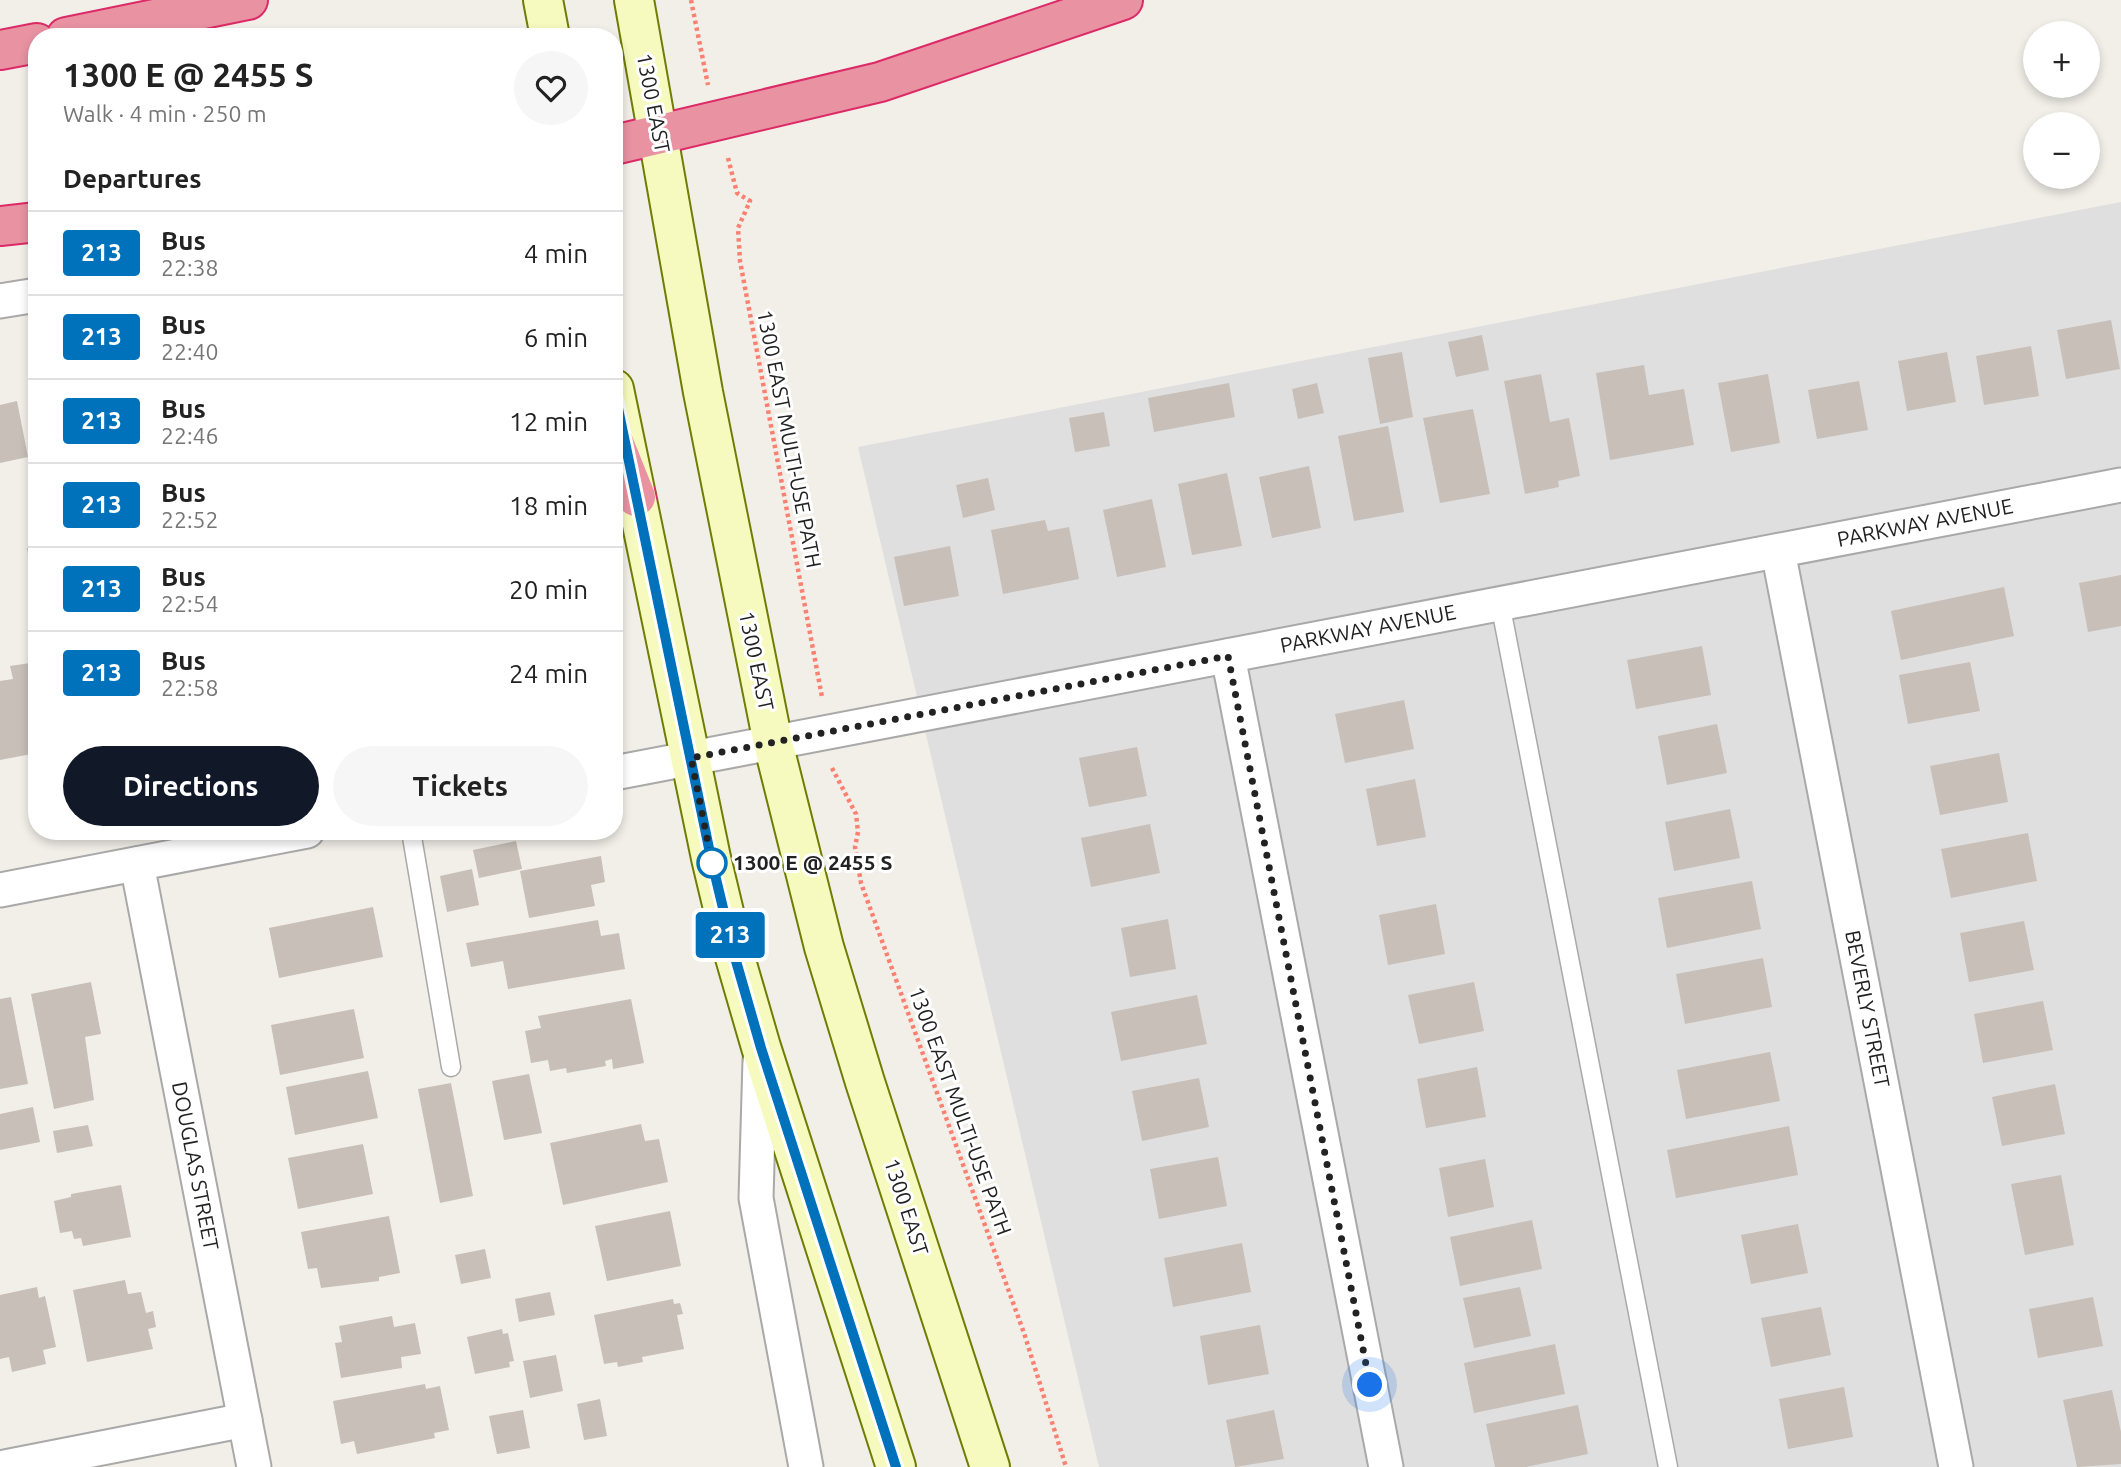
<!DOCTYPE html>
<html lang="en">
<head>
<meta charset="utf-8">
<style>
  body { margin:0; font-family:Ubuntu,sans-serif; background:#f6f6f6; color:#222; height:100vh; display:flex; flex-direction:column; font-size:26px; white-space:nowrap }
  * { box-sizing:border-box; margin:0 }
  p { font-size:23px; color:#767676 }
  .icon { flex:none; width:38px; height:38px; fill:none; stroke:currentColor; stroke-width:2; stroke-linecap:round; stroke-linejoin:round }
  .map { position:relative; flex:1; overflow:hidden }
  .panel { position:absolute; left:28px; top:28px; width:595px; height:812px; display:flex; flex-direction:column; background:#fff; border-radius:28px; box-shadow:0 4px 10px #0003 }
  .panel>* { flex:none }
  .badge { padding:0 14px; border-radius:5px; font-size:24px; line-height:46px }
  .tools { position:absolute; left:2023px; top:21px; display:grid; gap:14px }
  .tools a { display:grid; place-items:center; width:77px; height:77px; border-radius:50%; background:#fff; box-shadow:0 4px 10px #0003; font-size:35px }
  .you { position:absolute; width:35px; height:35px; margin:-18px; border:5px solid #fff; border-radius:50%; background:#1a73e8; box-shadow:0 0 0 10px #1a73e833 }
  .map>.badge { position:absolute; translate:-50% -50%; box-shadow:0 0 0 4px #fff }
  h2 { padding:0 35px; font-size:26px; line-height:63px }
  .round { display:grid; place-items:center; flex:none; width:74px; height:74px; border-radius:37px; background:#f6f6f6 }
  .headline { display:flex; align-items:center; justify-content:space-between; height:119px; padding:0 35px }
  h1 { font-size:33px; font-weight:700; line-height:52px }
  .cta { display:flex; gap:14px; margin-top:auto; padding:14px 35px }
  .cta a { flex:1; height:80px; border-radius:42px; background:#111827; color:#fff; font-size:28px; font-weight:700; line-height:80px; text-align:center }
  .cta a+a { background:#f6f6f6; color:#222 }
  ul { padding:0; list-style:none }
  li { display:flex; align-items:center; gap:21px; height:84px; padding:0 35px; border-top:2px solid #e0e0e0 }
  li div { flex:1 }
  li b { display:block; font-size:26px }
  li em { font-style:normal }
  li .badge { min-width:77px; font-weight:700; text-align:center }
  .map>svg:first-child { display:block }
  .residential { fill:#e0dfdf }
  .building { fill:#c7bfb8 }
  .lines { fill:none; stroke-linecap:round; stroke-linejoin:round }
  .lane-casing { stroke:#a9a9a9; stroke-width:21 }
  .street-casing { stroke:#a9a9a9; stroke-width:37 }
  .secondary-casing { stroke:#707d05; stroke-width:42 }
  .highway-casing { stroke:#dc2a67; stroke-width:42 }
  .path { stroke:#fa8072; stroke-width:4.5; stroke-dasharray:3.5 3.5; stroke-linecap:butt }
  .lane { stroke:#fff; stroke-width:18 }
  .street { stroke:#fff; stroke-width:33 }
  .secondary { stroke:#f7fabf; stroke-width:38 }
  .highway { stroke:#e892a2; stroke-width:38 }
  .line-casing { stroke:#fff; stroke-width:16 }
  .line { stroke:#0072bc; stroke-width:10 }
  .walk { stroke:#222; stroke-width:7; stroke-dasharray:0 12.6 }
  .stop-dot { fill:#fff; stroke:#0072bc; stroke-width:3.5 }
  .labels { text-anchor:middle; stroke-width:6; stroke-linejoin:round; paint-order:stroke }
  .street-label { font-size:21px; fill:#222; stroke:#fff }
  .stop-label { font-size:21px; font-weight:bold; fill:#222; stroke:#fff; text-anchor:start }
</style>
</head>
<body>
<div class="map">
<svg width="2121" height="1467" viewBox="0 0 2121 1467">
  <rect width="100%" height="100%" fill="#f2efe9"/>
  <polygon class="residential" points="2121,202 2121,1467 1099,1467 858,447"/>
  <g class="building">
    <polygon points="2111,320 2120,369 2066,379 2057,330"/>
    <polygon points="1482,335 1489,370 1456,377 1448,342"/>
    <polygon points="2031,346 2039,396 1984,405 1976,356"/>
    <polygon points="1402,352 1413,417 1380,424 1368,358"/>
    <polygon points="1947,352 1956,402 1907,411 1898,361"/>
    <polygon points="1644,365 1649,395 1684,389 1694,445 1610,460 1596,373"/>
    <polygon points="1541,374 1550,422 1569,418 1580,476 1558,481 1559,487 1525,494 1504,381"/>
    <polygon points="1768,374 1780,443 1731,452 1718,383"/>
    <polygon points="1859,381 1868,430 1817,439 1808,390"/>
    <polygon points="1229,383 1235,417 1154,432 1148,398"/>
    <polygon points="1317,383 1324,413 1298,419 1292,389"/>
    <polygon points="17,401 28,457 0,463 0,405"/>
    <polygon points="1473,409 1490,494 1440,503 1423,418"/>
    <polygon points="1104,412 1110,446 1075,452 1069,418"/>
    <polygon points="1388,426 1404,512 1354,521 1338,436"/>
    <polygon points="1309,466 1321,528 1272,538 1259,477"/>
    <polygon points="1227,473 1242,546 1192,555 1178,484"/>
    <polygon points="988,478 995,510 963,518 956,485"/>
    <polygon points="1152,499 1166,567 1117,577 1103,510"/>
    <polygon points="1045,520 1048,531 1069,527 1079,579 1003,594 991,530"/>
    <polygon points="37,546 37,581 33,582 27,548"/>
    <polygon points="950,546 959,596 904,606 894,557"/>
    <polygon points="2121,575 2121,626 2088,632 2079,583"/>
    <polygon points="2004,587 2014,636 1901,660 1891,611"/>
    <polygon points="1702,646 1711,695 1636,709 1627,660"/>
    <polygon points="1970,662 1980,711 1908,724 1899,675"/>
    <polygon points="30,663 32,675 37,674 37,753 0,760 0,681 13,679 10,666"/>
    <polygon points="1404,700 1414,749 1345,763 1335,714"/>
    <polygon points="1717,724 1727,773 1667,785 1658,736"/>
    <polygon points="1137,747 1147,796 1089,807 1079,758"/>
    <polygon points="1999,753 2008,802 1940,815 1930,766"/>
    <polygon points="1415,779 1426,837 1377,846 1366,789"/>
    <polygon points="1730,809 1740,858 1674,871 1665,822"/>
    <polygon points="1150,824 1160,873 1091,887 1081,838"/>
    <polygon points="2028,833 2037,881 1951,898 1941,849"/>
    <polygon points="516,841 522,869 479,878 473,850"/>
    <polygon points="601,856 605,882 591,885 595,906 529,918 520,871"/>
    <polygon points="472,869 479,905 447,912 440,876"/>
    <polygon points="1752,881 1761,929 1667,948 1658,898"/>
    <polygon points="1436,904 1445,954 1388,965 1379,915"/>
    <polygon points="373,907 383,957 279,978 269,928"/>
    <polygon points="1168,919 1176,969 1130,977 1121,928"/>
    <polygon points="598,920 601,936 619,933 625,969 508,989 503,961 471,967 466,943"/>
    <polygon points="2024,921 2034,970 1969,982 1960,933"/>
    <polygon points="1763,958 1772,1007 1685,1024 1676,974"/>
    <polygon points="91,982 101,1034 85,1037 94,1100 54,1109 31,994"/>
    <polygon points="1474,982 1484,1031 1419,1044 1408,995"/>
    <polygon points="1197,995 1207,1044 1121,1061 1111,1012"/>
    <polygon points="11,997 28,1084 0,1089 0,999"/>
    <polygon points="631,999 644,1063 613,1069 612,1059 605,1061 606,1066 567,1073 566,1068 550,1071 548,1060 531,1063 525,1031 541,1028 538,1016"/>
    <polygon points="2043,1001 2053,1050 1983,1063 1974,1014"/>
    <polygon points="354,1009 364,1058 280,1075 271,1025"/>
    <polygon points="1770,1052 1780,1101 1686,1119 1677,1070"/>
    <polygon points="1477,1067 1486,1117 1426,1128 1417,1079"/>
    <polygon points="368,1071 378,1118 295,1135 286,1087"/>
    <polygon points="529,1074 542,1133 504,1140 492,1081"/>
    <polygon points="1199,1078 1209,1127 1142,1141 1132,1091"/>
    <polygon points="451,1083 473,1196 440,1203 418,1089"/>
    <polygon points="2055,1084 2065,1134 2002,1146 1992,1097"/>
    <polygon points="33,1107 40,1142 0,1150 0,1114"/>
    <polygon points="641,1124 645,1141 659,1139 668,1182 563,1205 550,1143"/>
    <polygon points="88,1125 93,1146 57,1153 53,1131"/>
    <polygon points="1789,1126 1798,1175 1676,1198 1667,1150"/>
    <polygon points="363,1144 373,1194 298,1209 288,1158"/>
    <polygon points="1218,1157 1227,1206 1159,1219 1150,1169"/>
    <polygon points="1485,1159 1494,1207 1448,1217 1439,1168"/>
    <polygon points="2061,1175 2074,1245 2025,1255 2011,1184"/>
    <polygon points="121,1185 131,1237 83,1246 81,1238 74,1239 72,1231 60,1233 54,1201 71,1197 71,1194"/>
    <polygon points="670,1211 681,1266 607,1281 595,1226"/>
    <polygon points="389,1216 400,1273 379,1277 379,1281 321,1288 317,1268 308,1269 301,1232"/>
    <polygon points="1532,1220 1542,1269 1460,1286 1450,1237"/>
    <polygon points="1798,1224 1808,1273 1751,1284 1741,1235"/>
    <polygon points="1242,1243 1251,1292 1173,1307 1164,1258"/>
    <polygon points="485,1249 491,1278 461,1284 455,1255"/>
    <polygon points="125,1280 128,1294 141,1292 146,1313 153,1311 156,1327 148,1329 153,1349 87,1362 73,1290"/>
    <polygon points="37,1287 39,1298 45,1296 56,1347 43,1350 46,1364 12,1372 9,1357 0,1359 0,1295"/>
    <polygon points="1520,1287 1531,1336 1474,1348 1463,1298"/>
    <polygon points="550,1292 555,1315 519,1322 515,1299"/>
    <polygon points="2093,1297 2103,1346 2038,1358 2029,1309"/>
    <polygon points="673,1299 674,1304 680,1303 683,1314 677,1315 684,1349 642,1357 643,1362 618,1367 617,1362 604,1364 594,1315"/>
    <polygon points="1821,1307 1831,1355 1771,1367 1761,1318"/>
    <polygon points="392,1316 394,1327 415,1323 421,1354 401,1357 402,1368 341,1378 335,1343 342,1342 339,1326"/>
    <polygon points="1260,1325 1269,1374 1208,1385 1200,1336"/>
    <polygon points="502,1329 503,1334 508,1333 514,1361 509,1362 510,1367 475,1374 467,1337"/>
    <polygon points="1555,1344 1565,1394 1474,1413 1464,1363"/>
    <polygon points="556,1355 563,1391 530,1398 523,1361"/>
    <polygon points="425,1384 426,1389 440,1386 449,1430 434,1433 435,1438 357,1454 354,1441 341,1444 333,1401"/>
    <polygon points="1844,1387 1853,1437 1788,1449 1779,1399"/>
    <polygon points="2112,1390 2121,1432 2121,1464 2077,1467 2063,1400"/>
    <polygon points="600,1399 607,1436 584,1440 577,1404"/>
    <polygon points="1578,1405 1588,1454 1526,1467 1495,1467 1486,1424"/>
    <polygon points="523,1410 530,1448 497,1454 489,1416"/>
    <polygon points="1274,1410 1284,1459 1235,1467 1226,1420"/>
  </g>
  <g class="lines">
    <defs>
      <g id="lane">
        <polyline points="1500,603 1668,1467"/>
        <polyline points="411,831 451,1067"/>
      </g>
      <g id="street">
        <polyline points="0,301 37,295"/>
        <polyline points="1778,551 1956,1467"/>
        <polyline points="1228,656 1386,1467"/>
        <polyline points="614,773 2121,485"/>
        <polyline points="137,864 254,1467"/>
        <polyline points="0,890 307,831"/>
        <polyline points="760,1060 756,1198 806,1467"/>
        <polyline points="5,1467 245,1420"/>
      </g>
      <g id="secondary">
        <polyline points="543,0 550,37"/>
        <polyline points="634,0 703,392 773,743 824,947 865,1082 990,1467"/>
        <polyline points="614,389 711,858 734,954 761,1047 896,1467"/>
      </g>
      <g id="highway">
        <polyline points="66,37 248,0"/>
        <polyline points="0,50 37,43"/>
        <polyline points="614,145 880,82 1123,0"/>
        <polyline points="0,226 37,222"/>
        <polyline points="614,442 636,497"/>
      </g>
    </defs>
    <use href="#lane" class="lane-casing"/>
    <use href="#street" class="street-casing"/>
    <use href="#secondary" class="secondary-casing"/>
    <use href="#highway" class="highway-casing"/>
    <g class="path">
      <polyline points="691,0 708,85"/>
      <polyline points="728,158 737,193 750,201 738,228 740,261 822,697"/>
      <polyline points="832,768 856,814 858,832 855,847 861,883 1024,1333 1066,1467"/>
    </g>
    <use href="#lane" class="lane"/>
    <use href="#street" class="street"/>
    <use href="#secondary" class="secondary"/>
    <use href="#highway" class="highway"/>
  </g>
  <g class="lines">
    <defs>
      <polyline id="line" points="614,389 711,858 734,954 761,1048 896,1467"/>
    </defs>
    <use href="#line" class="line-casing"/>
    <use href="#line" class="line"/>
    <polyline class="walk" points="712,863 691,758 1228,656 1370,1385"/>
  </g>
  <circle class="stop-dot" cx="712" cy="863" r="14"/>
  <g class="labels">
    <g class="street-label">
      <text transform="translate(653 103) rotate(79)" y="7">1300 EAST</text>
      <text transform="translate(789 439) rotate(79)" y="7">1300 EAST MULTI-USE PATH</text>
      <text transform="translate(1925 523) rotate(-11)" y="7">PARKWAY AVENUE</text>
      <text transform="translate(1368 629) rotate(-11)" y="7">PARKWAY AVENUE</text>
      <text transform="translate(756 661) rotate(78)" y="7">1300 EAST</text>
      <text transform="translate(1867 1009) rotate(79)" y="7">BEVERLY STREET</text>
      <text transform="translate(960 1111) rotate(70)" y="7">1300 EAST MULTI-USE PATH</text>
      <text transform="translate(195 1166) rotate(79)" y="7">DOUGLAS STREET</text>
      <text transform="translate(906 1207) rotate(72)" y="7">1300 EAST</text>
    </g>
    <g class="stop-label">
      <text x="733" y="870">1300 E @ 2455 S</text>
    </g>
  </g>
</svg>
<div class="tools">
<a>+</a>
<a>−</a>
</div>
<div class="you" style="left:1370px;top:1385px"></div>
<b class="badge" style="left:730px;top:935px;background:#0072bc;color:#fff">213</b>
<section class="panel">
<div class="headline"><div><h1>1300 E @ 2455 S</h1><p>Walk · 4 min · 250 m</p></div><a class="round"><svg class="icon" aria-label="heart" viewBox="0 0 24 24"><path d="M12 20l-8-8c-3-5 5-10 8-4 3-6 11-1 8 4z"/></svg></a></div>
<h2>Departures</h2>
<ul>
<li><span class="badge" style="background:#0072bc;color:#fff">213</span><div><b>Bus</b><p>22:38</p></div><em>4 min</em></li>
<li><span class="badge" style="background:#0072bc;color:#fff">213</span><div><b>Bus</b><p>22:40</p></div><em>6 min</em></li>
<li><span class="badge" style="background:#0072bc;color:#fff">213</span><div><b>Bus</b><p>22:46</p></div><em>12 min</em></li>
<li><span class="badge" style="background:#0072bc;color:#fff">213</span><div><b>Bus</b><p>22:52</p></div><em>18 min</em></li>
<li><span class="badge" style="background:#0072bc;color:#fff">213</span><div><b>Bus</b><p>22:54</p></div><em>20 min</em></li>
<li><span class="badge" style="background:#0072bc;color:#fff">213</span><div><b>Bus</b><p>22:58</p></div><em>24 min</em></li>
</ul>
<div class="cta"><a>Directions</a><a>Tickets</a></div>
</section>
</div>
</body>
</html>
